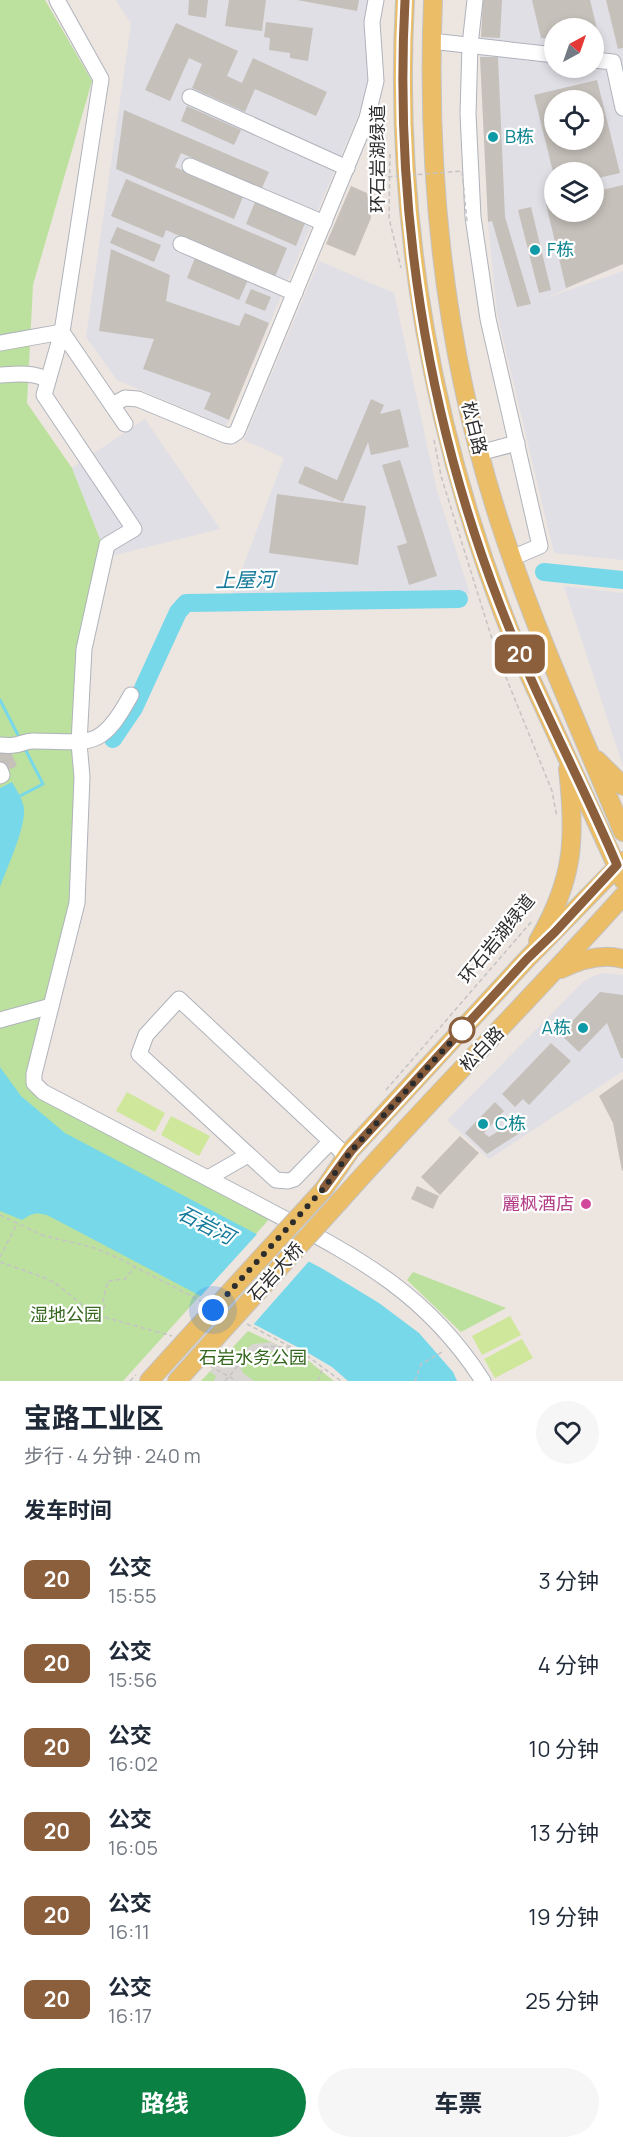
<!DOCTYPE html>
<html lang="zh">
<head>
<meta charset="utf-8">
<style>
  body { margin:0; font-family:Manrope,"Noto Sans SC",sans-serif; background:#f6f6f7; color:#1f2937; height:100vh; display:flex; flex-direction:column; font-size:22px; white-space:nowrap }
  * { box-sizing:border-box; margin:0 }
  p { font-size:20px; color:#747a83 }
  .icon { flex:none; width:33px; height:33px; fill:none; stroke:currentColor; stroke-width:2; stroke-linecap:round; stroke-linejoin:round }
  .map { position:relative; height:1381px; overflow:hidden }
  .side { display:flex; flex-direction:column; background:#fff; flex:1 }
  .side>* { flex:none }
  .badge { padding:0 12px; border-radius:9px; font-size:21px; line-height:39px }
  .needle { width:39px; rotate:40deg }
  .tools { position:absolute; left:544px; top:18px; display:grid; gap:12px }
  .tools a { display:grid; place-items:center; width:60px; height:60px; border-radius:50%; background:#fff; box-shadow:0 3px 9px #0003; font-size:30px }
  .you { position:absolute; width:30px; height:30px; margin:-15px; border:4px solid #fff; border-radius:50%; background:#1a73e8; box-shadow:0 0 0 9px #1a73e833 }
  .map>.badge { position:absolute; translate:-50% -50%; box-shadow:0 0 0 3px #fff }
  h2 { padding:0 24px; font-size:22px; line-height:54px }
  .round { display:grid; place-items:center; flex:none; width:63px; height:63px; border-radius:32px; background:#f6f6f7 }
  .overview { display:flex; align-items:center; justify-content:space-between; height:102px; padding:0 24px }
  h1 { font-size:28px; font-weight:700; line-height:45px }
  .cta { display:flex; gap:12px; margin-top:auto; padding:12px 24px }
  .cta a { flex:1; height:69px; border-radius:36px; background:#0b8043; color:#fff; font-size:24px; font-weight:700; line-height:69px; text-align:center }
  .cta a+a { background:#f6f6f7; color:#1f2937 }
  ul { padding:0; list-style:none }
  li { display:flex; align-items:center; gap:18px; height:84px; padding:0 24px }
  li div { flex:1 }
  li b { display:block; font-size:22px }
  li em { font-style:normal }
  li .badge { min-width:66px; font-weight:700; text-align:center }
  .map>svg:first-child { display:block }
  .industrial { fill:#e0dfe6; fill-rule:evenodd }
  .green { fill:#bce19e }
  .pitch { fill:#cfe79a }
  .plaza { fill:#d9d5d2 }
  .water { fill:#77d8ea }
  .pier { fill:#ede5df }
  .lines { fill:none; stroke-linecap:round; stroke-linejoin:round }
  .stream { stroke:#77d8ea; stroke-width:3 }
  .river { stroke:#77d8ea; stroke-width:18 }
  .building { fill:#c6c0ba; fill-rule:evenodd }
  .minor-casing { stroke:#afb3bc; stroke-width:17 }
  .major-casing { stroke:#c4c4c4; stroke-width:20 }
  .path { stroke:#c4c4c4; stroke-width:1.5; stroke-dasharray:4.5 3; stroke-linecap:butt }
  .minor { stroke:#fff; stroke-width:15 }
  .major { stroke:#ebbd66; stroke-width:18 }
  .major-bridge-casing { stroke:#c4c4c4; stroke-width:20; stroke-linecap:butt }
  .path-bridge { stroke:#c4c4c4; stroke-width:1.5; stroke-dasharray:4.5 3; stroke-linecap:butt }
  .major-bridge { stroke:#ebbd66; stroke-width:18 }
  .line-casing { stroke:#fff; stroke-width:14 }
  .line { stroke:#8b5e3c; stroke-width:9 }
  .walk { stroke:#2c2c2c; stroke-width:6; stroke-dasharray:0 10.8 }
  .culture-dot { fill:#0f9aa8; stroke:#fff; stroke-width:2 }
  .stop-dot { fill:#fff; stroke:#8b5e3c; stroke-width:3 }
  .hotel-dot { fill:#d1479c; stroke:#fff; stroke-width:2 }
  .labels { text-anchor:middle; stroke-width:4.5; stroke-linejoin:round; paint-order:stroke }
  .culture-label { font-size:18px; fill:#0d838f; stroke:#fff; text-anchor:start }
  .street-label { font-size:18px; fill:#2c2c2c; stroke:#fff }
  .hotel-label { font-size:18px; fill:#b23c85; stroke:#fff; text-anchor:end }
  .park-label { font-size:18px; fill:#35671e; stroke:#fff }
  .water-label { font-size:20px; font-style:italic; fill:#137a99; stroke:#fff }
</style>
</head>
<body>
<div class="map">
<svg width="623" height="1381" viewBox="0 0 623 1381">
  <rect width="100%" height="100%" fill="#ede5df"/>
  <g class="industrial">
    <polygon points="116,0 375,0 369,83 364,101 226,426 117,380 86,337 131,24"/>
    <path d="M483 0H623V264L543 299 623 271V560L554 553 497 313 488 222 480 57ZM555 28H594V68H555ZM555 100H594V140H555ZM555 172H594V212H555Z"/>
    <polygon points="319,261 394,293 437,491 470,594 232,596 284,458 244,440"/>
    <polygon points="145,419 220,529 107,557 72,468"/>
    <polygon points="564,586 623,593 623,766"/>
    <polygon points="604,973 623,975 623,1071 489,1159 447,1120 583,982 593,976"/>
  </g>
  <g class="green">
    <polygon points="0,0 45,0 92,81 33,285 27,403 72,468 107,557 89,654 77,780 71,900 28,1077 272,1216 123,1381 0,1381"/>
    <polygon points="413,1272 506,1308 461,1332 407,1280"/>
    <polygon points="248,1331 305,1358 334,1381 201,1381"/>
  </g>
  <g class="pitch">
    <polygon points="127,1092 165,1113 155,1132 116,1111"/>
    <polygon points="171,1116 210,1136 199,1156 161,1135"/>
    <polygon points="510,1316 521,1335 482,1355 472,1336"/>
    <polygon points="522,1339 533,1358 495,1378 484,1359"/>
  </g>
  <polygon class="plaza" points="271,1342 291,1352 260,1351 251,1356 241,1369 243,1373 254,1381 214,1381 216,1376 210,1372 217,1363 229,1368 243,1351 253,1344"/>
  <g class="water">
    <path d="M12 782C17 791 22 798 24 808 26 827 7 868 0 887V788Z"/>
    <path d="M0 1067 21 1096 65 1133 323 1269 379 1303 419 1333 453 1372 457 1381H348L332 1367 303 1350 47 1215C36 1212 32 1213 22 1220L0 1211Z"/>
  </g>
  <polygon class="pier" points="259,1232 311,1259 252,1326 199,1298"/>
  <g class="lines">
    <g class="stream">
      <polyline points="0,700 20,739"/>
      <polyline points="20,796 43,784 24,747"/>
    </g>
    <g class="river">
      <polyline points="544,572 623,580"/>
      <polyline points="113,739 134,708 178,612 186,603 459,599"/>
    </g>
  </g>
  <g class="building">
    <polygon points="189,0 208,0 206,18 188,15"/>
    <polygon points="229,0 266,0 262,31 225,26"/>
    <polygon points="297,0 359,0 357,11"/>
    <polygon points="483,0 502,0 500,38 481,37"/>
    <polygon points="532,0 590,0 601,45 594,44 594,28 555,28 555,39 541,38"/>
    <polygon points="606,0 623,0 623,48 618,49"/>
    <polygon points="266,22 313,28 308,61 290,58 290,53 269,50 270,38 264,37"/>
    <polygon points="176,23 238,51 227,76 242,83 253,58 327,92 316,116 255,89 245,112 192,88 202,64 189,58 170,101 145,90"/>
    <polygon points="480,57 498,57 505,217 531,304 517,307 492,221 488,222"/>
    <path d="M597 80 620 173 594 179V172H553L534 95ZM555 100H594V140H555Z"/>
    <polygon points="187,106 241,130 234,145 181,121"/>
    <polygon points="124,110 269,172 262,188 181,153 175,167 243,197 234,219 116,169"/>
    <polygon points="126,179 287,248 275,277 166,230 163,238 111,216"/>
    <polygon points="623,185 623,264 566,288 546,204 555,202 555,212 594,212 594,192"/>
    <polygon points="351,186 367,193 371,218 355,256 326,244"/>
    <polygon points="255,202 305,223 296,246 246,224"/>
    <polygon points="531,207 551,290 539,293 518,210"/>
    <polygon points="117,227 161,245 154,262 110,243"/>
    <polygon points="111,249 170,275 166,301 239,326 245,313 269,323 229,420 204,409 211,393 143,369 154,339 99,331"/>
    <polygon points="195,258 248,280 239,300 187,278"/>
    <polygon points="251,289 271,297 265,311 245,303"/>
    <polygon points="371,399 384,405 380,414 400,409 409,447 371,455 368,442 343,502 298,483 305,466 337,480"/>
    <polygon points="400,460 437,576 409,585 397,546 407,543 382,465"/>
    <polygon points="277,494 366,506 358,565 269,553"/>
    <polygon points="9,748 17,766 4,772 0,764 0,752"/>
    <polygon points="600,992 623,995 623,1058 621,1058 607,1023 579,1052 560,1034"/>
    <polygon points="551,1043 571,1061 529,1105 523,1099 515,1107 502,1094"/>
    <polygon points="623,1079 623,1170 622,1171 613,1123 599,1096"/>
    <polygon points="495,1102 504,1111 484,1133 489,1137 519,1118 526,1129 487,1154 465,1133"/>
    <polygon points="460,1136 479,1153 440,1195 421,1177"/>
    <polygon points="417,1186 439,1196 433,1209 411,1199"/>
  </g>
  <g class="lines">
    <defs>
      <g id="minor">
        <polyline points="57,0 101,79 62,332 125,424"/>
        <polyline points="475,0 470,45 468,114 473,217 488,319 540,546 512,558"/>
        <polyline points="431,41 555,55"/>
        <polyline points="594,60 613,62 623,108"/>
        <polyline points="190,97 347,168"/>
        <polyline points="190,166 324,223"/>
        <polyline points="181,244 295,293"/>
        <path d="M0 343 62 332 44 395 134 529 107 545 84 649 79 743 82 777 77 903 34 1074V1083L43 1092C113 1129 183 1165 253 1202 348 1253 422 1286 483 1381"/>
        <path d="M0 375C17 374 33 372 48 380"/>
        <polyline points="112,405 125,398 138,399 225,435 231,436 237,432 367,118 376,81 372,22 376,0"/>
        <polyline points="479,453 517,443"/>
        <path d="M0 745C5 745 10 746 14 745 20 745 25 741 32 741 90 741 100 752 131 695"/>
        <polyline points="0,770 2,775 0,776"/>
        <polyline points="0,1020 51,1006"/>
        <polyline points="330,1142 294,1179 288,1181 276,1180 139,1054 146,1035 179,999 338,1148 346,1157"/>
        <polyline points="208,1178 248,1155"/>
      </g>
      <g id="major">
        <path d="M405 0C393 220 433 440 515 644L623 880"/>
        <path d="M433 0C426 175 445 353 499 520 533 626 580 729 623 832"/>
        <polyline points="597,760 623,786"/>
        <path d="M538 941C574 879 576 839 568 769"/>
        <path d="M561 969C580 960 602 953 623 959"/>
        <polyline points="324,1189 350,1151 527,959 623,861"/>
        <path d="M339 1202C431 1098 530 1000 623 896"/>
        <polyline points="149,1381 197,1328"/>
        <polyline points="177,1381 213,1341"/>
      </g>
    </defs>
    <use href="#minor" class="minor-casing"/>
    <use href="#major" class="major-casing"/>
    <g class="path">
      <polyline points="390,154 389,218 401,268"/>
      <polyline points="434,440 441,476 497,655 552,791 557,817"/>
      <polyline points="386,1090 532,921"/>
      <polyline points="0,1215 42,1235 95,1248 116,1257 203,1302"/>
      <polyline points="0,1257 17,1224"/>
      <polyline points="0,1262 48,1279 58,1285 93,1314 172,1336"/>
      <polyline points="100,1316 105,1305 103,1299 108,1281 125,1279 135,1267"/>
      <polyline points="247,1324 306,1355 341,1381"/>
      <polyline points="210,1366 237,1381"/>
      <polyline points="130,1381 136,1375"/>
      <path d="M225 1381C253 1350 248 1343 293 1348"/>
      <polyline points="318,1381 323,1367"/>
      <polyline points="415,1381 421,1364 444,1351"/>
    </g>
    <use href="#minor" class="minor"/>
    <use href="#major" class="major"/>
    <defs>
      <g id="major-bridge">
        <polyline points="197,1328 324,1189"/>
        <polyline points="213,1341 339,1202"/>
      </g>
    </defs>
    <use href="#major-bridge" class="major-bridge-casing"/>
    <polyline class="path-bridge" points="384,134 386,177 462,171 467,221"/>
    <use href="#major-bridge" class="major-bridge"/>
  </g>
  <g class="lines">
    <defs>
      <path id="line" d="M324 1188 351 1151 527 959 555 932 617 865C580 778 534 694 500 605 426 414 394 205 405 0"/>
    </defs>
    <use href="#line" class="line-casing"/>
    <use href="#line" class="line"/>
    <polyline class="walk" points="213,1310 324,1188 351,1151 462,1030"/>
  </g>
  <g class="culture-dot">
    <circle cx="493" cy="137" r="6"/>
    <circle cx="535" cy="250" r="6"/>
    <circle cx="583" cy="1028" r="6"/>
    <circle cx="483" cy="1124" r="6"/>
  </g>
  <circle class="stop-dot" cx="462" cy="1030" r="12"/>
  <circle class="hotel-dot" cx="586" cy="1204" r="6"/>
  <g class="labels">
    <g class="culture-label">
      <text x="505" y="143">B栋</text>
      <text x="547" y="256">F栋</text>
      <text x="571" y="1034" text-anchor="end">A栋</text>
      <text x="495" y="1130">C栋</text>
    </g>
    <g class="street-label">
      <text transform="translate(378 159) rotate(-90)" y="6">环石岩湖绿道</text>
      <text transform="translate(474 428) rotate(76)" y="6">松白路</text>
      <text transform="translate(497 939) rotate(-51)" y="6">环石岩湖绿道</text>
      <text transform="translate(482 1049) rotate(-46)" y="6">松白路</text>
      <text transform="translate(276 1272) rotate(-48)" y="6">石岩大桥</text>
    </g>
    <g class="hotel-label">
      <text x="574" y="1210">麗枫酒店</text>
    </g>
    <g class="park-label">
      <text x="66" y="1321">湿地公园</text>
      <text x="253" y="1364">石岩水务公园</text>
    </g>
    <g class="water-label">
      <text transform="translate(245 580) rotate(-1)" y="7">上屋河</text>
      <text transform="translate(206 1225) rotate(27)" y="7">石岩河</text>
    </g>
  </g>
</svg>
<div class="tools">
<a><svg class="needle" viewBox="-14 -14 28 28"><path d="M0-13l5 13h-10z" fill="#e53935"/><path d="M0 13l5-13h-10z" fill="#747a83"/></svg></a>
<a><svg class="icon" aria-label="locate" viewBox="0 0 24 24"><circle cx="12" cy="12" r="6"/><path d="M12 2v4M12 18v4M2 12h4M18 12h4"/></svg></a>
<a><svg class="icon" aria-label="layers" viewBox="0 0 24 24"><path d="M12 4l9 5-9 5-9-5zM3 14l9 5 9-5"/></svg></a>
</div>
<div class="you" style="left:213px;top:1310px"></div>
<b class="badge" style="left:520px;top:654px;background:#8b5e3c;color:#fff">20</b>
</div>
<section class="side">
<div class="overview"><div><h1>宝路工业区</h1><p>步行 · 4 分钟 · 240 m</p></div><a class="round"><svg class="icon" aria-label="heart" viewBox="0 0 24 24"><path d="M12 20l-8-8c-3-5 5-10 8-4 3-6 11-1 8 4z"/></svg></a></div>
<h2>发车时间</h2>
<ul>
<li><span class="badge" style="background:#8b5e3c;color:#fff">20</span><div><b>公交</b><p>15:55</p></div><em>3 分钟</em></li>
<li><span class="badge" style="background:#8b5e3c;color:#fff">20</span><div><b>公交</b><p>15:56</p></div><em>4 分钟</em></li>
<li><span class="badge" style="background:#8b5e3c;color:#fff">20</span><div><b>公交</b><p>16:02</p></div><em>10 分钟</em></li>
<li><span class="badge" style="background:#8b5e3c;color:#fff">20</span><div><b>公交</b><p>16:05</p></div><em>13 分钟</em></li>
<li><span class="badge" style="background:#8b5e3c;color:#fff">20</span><div><b>公交</b><p>16:11</p></div><em>19 分钟</em></li>
<li><span class="badge" style="background:#8b5e3c;color:#fff">20</span><div><b>公交</b><p>16:17</p></div><em>25 分钟</em></li>
</ul>
<div class="cta"><a>路线</a><a>车票</a></div>
</section>
</body>
</html>
